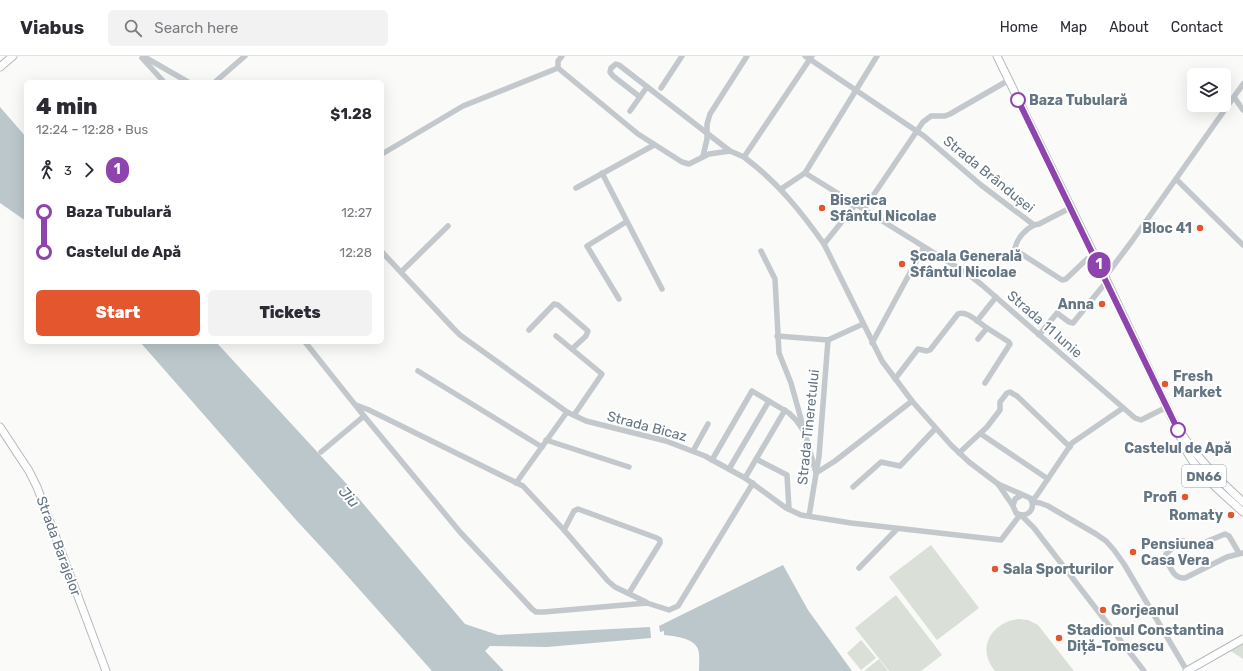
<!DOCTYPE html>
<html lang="en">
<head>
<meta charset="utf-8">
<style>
  body { margin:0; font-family:Rubik,sans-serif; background:#f2f2f3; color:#2b2b33; height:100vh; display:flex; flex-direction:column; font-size:15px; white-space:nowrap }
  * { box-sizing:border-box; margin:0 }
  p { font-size:13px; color:#7c7c81 }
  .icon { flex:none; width:22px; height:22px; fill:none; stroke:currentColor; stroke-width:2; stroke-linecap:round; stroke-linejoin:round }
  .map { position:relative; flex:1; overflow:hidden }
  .drawer { position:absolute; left:24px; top:24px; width:360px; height:264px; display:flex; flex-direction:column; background:#fff; border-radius:6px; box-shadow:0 4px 16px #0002 }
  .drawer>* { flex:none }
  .badge { padding:0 8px; border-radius:13px; font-size:14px; line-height:26px }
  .tools { position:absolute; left:1187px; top:12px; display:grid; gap:8px }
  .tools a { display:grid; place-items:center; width:44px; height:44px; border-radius:6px; background:#fff; box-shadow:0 4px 16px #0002; font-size:20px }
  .map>.badge { position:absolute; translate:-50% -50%; box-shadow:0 0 0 2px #fff }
  .legs { display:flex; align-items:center; gap:6px; height:44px; padding:0 12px; font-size:13px }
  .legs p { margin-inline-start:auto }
  .overview { display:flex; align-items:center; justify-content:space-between; height:68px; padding:0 12px }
  h1 { font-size:22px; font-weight:800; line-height:30px }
  .cta { display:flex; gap:8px; margin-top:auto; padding:8px 12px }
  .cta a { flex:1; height:46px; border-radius:6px; background:#e4572e; color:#fff; font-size:16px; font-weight:800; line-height:46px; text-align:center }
  .cta a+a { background:#f2f2f3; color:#2b2b33 }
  ul { padding:0 12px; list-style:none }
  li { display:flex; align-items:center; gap:14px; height:40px; font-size:15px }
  li i { display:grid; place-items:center; width:6px; height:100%; margin:0 5px; background:currentColor }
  li i::after { content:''; width:10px; height:10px; margin:-5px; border:3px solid; border-radius:50%; background:#fff }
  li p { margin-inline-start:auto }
  li:first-child i { background:linear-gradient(#0000 50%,currentColor 0) }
  li:last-child i { background:linear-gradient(currentColor 50%,#0000 0) }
  header { display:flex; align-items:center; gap:24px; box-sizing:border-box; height:56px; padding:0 20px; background:#fff; border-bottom:1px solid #e1e1e2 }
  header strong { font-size:19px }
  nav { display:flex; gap:22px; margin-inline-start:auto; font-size:14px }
  .search { width:280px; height:36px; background:#f2f2f3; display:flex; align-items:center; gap:10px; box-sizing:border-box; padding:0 14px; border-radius:6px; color:#7c7c81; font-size:15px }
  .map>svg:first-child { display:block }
  .green { fill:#dadfd7 }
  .water { fill:#bbc7cb }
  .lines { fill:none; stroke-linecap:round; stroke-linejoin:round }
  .major-casing { stroke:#b5babe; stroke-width:9 }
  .minor { stroke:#c3c8cc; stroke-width:5.5 }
  .major { stroke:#fff; stroke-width:7 }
  .line-1-casing { stroke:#fff; stroke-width:9 }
  .line-1 { stroke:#8e44ad; stroke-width:6 }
  .stop-1-dot { fill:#fff; stroke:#8e44ad; stroke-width:2 }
  .poi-dot { fill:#e4572e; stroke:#fff; stroke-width:1.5 }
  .labels { text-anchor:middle; stroke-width:4; stroke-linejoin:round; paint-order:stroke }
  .shield { fill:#fff; stroke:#939fa8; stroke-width:1 }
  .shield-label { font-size:13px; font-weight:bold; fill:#657683 }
  .stop-label { font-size:14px; font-weight:bold; fill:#657683; stroke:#fff; text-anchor:start }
  .street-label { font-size:14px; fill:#657683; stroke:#fff }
  .poi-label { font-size:14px; font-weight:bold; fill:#657683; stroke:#fff; text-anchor:start }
  .water-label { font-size:15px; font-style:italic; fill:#60757c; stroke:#fff }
</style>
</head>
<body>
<header>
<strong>Viabus</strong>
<div class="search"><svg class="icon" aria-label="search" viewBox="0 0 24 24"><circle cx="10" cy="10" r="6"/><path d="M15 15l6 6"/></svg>Search here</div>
<nav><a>Home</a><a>Map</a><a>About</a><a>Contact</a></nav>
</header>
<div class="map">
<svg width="1243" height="615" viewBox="0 0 1243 615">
  <rect width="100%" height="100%" fill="#fafaf8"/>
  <g class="green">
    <polygon points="931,489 979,552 937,584 889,521"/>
    <polygon points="896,539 942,599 921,615 889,615 855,572"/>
    <path d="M1018 563 1028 564 1038 569 1074 615H995C976 592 991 567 1018 563Z"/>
    <polygon points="861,584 876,602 861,614 847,597"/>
    <polygon points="1243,587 1243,603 1229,594"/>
    <polygon points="879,603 888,615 864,615"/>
  </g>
  <g class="water">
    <polygon points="0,51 26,81 26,165 0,147"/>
    <polygon points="140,286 216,286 344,425 465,568 498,579 650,571 651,582 547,591 490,590 485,595 504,615 432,615 335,506 297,465"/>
    <path d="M783 509 808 554 852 615H699C699 608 700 599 698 593 694 582 674 580 664 579V575L660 576 659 570Z"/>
  </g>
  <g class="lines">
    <defs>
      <g id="major">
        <path d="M997 0 1105 221 1172 362C1190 395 1216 421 1243 446"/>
        <polyline points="0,11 13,0"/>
        <polyline points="0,371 29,415 37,431 106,615"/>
        <path d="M1180 380C1190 412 1219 434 1243 456"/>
        <polyline points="1187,615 1243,583"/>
      </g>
    </defs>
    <use href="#major" class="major-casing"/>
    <g class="minor">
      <polyline points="143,0 188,26"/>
      <polyline points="562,0 558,5 558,12 638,78 682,106 689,108 709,98 730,95 619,9 616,8 611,12 610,16 613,20 640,41"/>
      <polyline points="805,0 924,80 981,129 1030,166 1034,169 1039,168 1070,152"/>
      <polyline points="142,2 164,26"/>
      <polyline points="215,26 245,0"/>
      <polyline points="661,32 682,0"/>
      <polyline points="1234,41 1243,54"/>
      <polyline points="630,55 647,31"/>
      <path d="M730 95 744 101 749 105C779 128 802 157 824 188L882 305 912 345 951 389 969 406 998 428 1030 442C1037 453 1027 463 1016 457L1013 450 1015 443 1022 439"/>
      <polyline points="382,98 463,50 558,12"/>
      <polyline points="703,100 707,83 707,68 710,58 747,0"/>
      <polyline points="744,101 812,0"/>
      <polyline points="602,117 662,233"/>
      <polyline points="805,117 968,218 982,229 1135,362 1141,364 1167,351"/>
      <polyline points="1176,123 1243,189"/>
      <polyline points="576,132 654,89"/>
      <polyline points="781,133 805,117 877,0"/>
      <polyline points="864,153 923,66 931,60 945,60 950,58 1009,24"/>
      <path d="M1034 169C1026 173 1017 182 1015 192L1017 195 1062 224 1066 223 1087 203"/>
      <polyline points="824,188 856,148"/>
      <polyline points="761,195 775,223 779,297 791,327 816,417 835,405 912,345"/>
      <polyline points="382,196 453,272 460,279 567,356 586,365 666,385 705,400 745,422 786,452 801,459 851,467 1001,484 1020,459"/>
      <polyline points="401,216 448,170"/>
      <polyline points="1105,221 1132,185 1243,28"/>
      <polyline points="619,243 587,190 626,166"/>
      <polyline points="977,265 996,241"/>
      <polyline points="529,274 554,248 558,249 588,275 586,280 572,293"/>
      <polyline points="1039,279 1057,257 1069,266 1073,267 1107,225"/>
      <polyline points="556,280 602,318 574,359"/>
      <polyline points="777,280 828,284 863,268"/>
      <polyline points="305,286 364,360 460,476 532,553 536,556 544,556 647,547 669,554 678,550 753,427"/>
      <polyline points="872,287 924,191"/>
      <polyline points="418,315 542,391"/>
      <path d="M895 323 918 293 927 295 930 294 958 258C967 254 979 267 987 272L978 283"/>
      <polyline points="985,327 1010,288 1009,286 987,272"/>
      <polyline points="356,349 369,354 523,430 564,474 608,525 615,531 646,546"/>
      <polyline points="981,378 1048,423"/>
      <polyline points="546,384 629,411"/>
      <polyline points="693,395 708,368"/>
      <polyline points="321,396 364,360"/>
      <polyline points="959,397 987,371 1000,354 1000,346 1007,337 1010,336 1017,340 1070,391"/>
      <polyline points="756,403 787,419 789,453"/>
      <polyline points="712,404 752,335 789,357 796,364 803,374"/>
      <polyline points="729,413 769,345"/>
      <polyline points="745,422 785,354"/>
      <polyline points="516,427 567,356"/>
      <polyline points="998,428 1013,450"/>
      <polyline points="853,431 881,406 900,410 935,373"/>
      <polyline points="1032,445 1037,439 1072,387 1123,352"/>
      <polyline points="1033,446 1040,447 1048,450 1096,478 1106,485 1114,494 1124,508 1187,615"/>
      <polyline points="1021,459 1034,472 1144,615"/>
      <polyline points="809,460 819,400 828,284"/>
      <polyline points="564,474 574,455 578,453 657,482 660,484 660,487 629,537"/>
      <path d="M1239 497 1229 480 1225 478 1191 492 1184 485H1180L1166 498 1165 501C1170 510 1173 523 1185 522L1227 501 1243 497"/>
      <polyline points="859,512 897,473"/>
    </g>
    <use href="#major" class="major"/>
  </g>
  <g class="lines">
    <defs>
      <polyline id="line-1" points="1018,44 1178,374"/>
    </defs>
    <use href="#line-1" class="line-1-casing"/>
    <use href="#line-1" class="line-1"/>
  </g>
  <g class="stop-1-dot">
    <circle cx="1018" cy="44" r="7"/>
    <circle cx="1178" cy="374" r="7"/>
  </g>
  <g class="poi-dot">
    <circle cx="822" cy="152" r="4"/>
    <circle cx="1200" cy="172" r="4"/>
    <circle cx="902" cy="208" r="4"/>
    <circle cx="1102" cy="248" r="4"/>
    <circle cx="1165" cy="328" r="4"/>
    <circle cx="1185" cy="441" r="4"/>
    <circle cx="1231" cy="459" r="4"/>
    <circle cx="1133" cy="496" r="4"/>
    <circle cx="995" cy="513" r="4"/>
    <circle cx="1103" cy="554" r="4"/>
    <circle cx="1059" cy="582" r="4"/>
  </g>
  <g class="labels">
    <rect class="shield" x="1182" y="409" width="44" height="22" rx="3"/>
    <g class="shield-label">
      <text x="1204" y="425">DN66</text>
    </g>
    <g class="stop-label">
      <text x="1029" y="49">Baza Tubulară</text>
      <text x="1178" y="397" text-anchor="middle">Castelul de Apă</text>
    </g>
    <g class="street-label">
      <text transform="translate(989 118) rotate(39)" y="5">Strada Brândușei</text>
      <text transform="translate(1045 268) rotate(41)" y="5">Strada 11 Iunie</text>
      <text transform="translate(647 370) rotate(15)" y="5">Strada Bicaz</text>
      <text transform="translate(808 371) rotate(-84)" y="5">Strada Tineretului</text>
      <text transform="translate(59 490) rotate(70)" y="5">Strada Barajelor</text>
    </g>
    <g class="poi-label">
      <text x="830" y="149">Biserica<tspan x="830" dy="16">Sfântul Nicolae</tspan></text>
      <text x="1192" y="177" text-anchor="end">Bloc 41</text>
      <text x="910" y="205">Școala Generală<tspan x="910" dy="16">Sfântul Nicolae</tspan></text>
      <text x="1094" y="253" text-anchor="end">Anna</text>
      <text x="1173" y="325">Fresh<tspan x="1173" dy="16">Market</tspan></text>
      <text x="1177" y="446" text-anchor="end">Profi</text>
      <text x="1223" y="464" text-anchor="end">Romaty</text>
      <text x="1141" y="493">Pensiunea<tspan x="1141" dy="16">Casa Vera</tspan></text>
      <text x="1003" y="518">Sala Sporturilor</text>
      <text x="1111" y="559">Gorjeanul</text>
      <text x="1067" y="579">Stadionul Constantina<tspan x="1067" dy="16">Diță-Tomescu</tspan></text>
    </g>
    <g class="water-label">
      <text transform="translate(349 441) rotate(49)" y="5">Jiu</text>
    </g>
  </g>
</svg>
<div class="tools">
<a><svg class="icon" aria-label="layers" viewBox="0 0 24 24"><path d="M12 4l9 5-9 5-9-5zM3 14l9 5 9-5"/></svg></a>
</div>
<b class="badge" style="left:1099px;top:209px;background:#8e44ad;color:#fff">1</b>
<section class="drawer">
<div class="overview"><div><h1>4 min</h1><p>12:24 – 12:28 · Bus</p></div><b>$1.28</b></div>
<div class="legs"><svg class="icon" aria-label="walk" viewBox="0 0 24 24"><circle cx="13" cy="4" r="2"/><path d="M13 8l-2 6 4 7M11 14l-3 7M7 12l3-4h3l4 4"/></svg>3<svg class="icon" aria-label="forward" viewBox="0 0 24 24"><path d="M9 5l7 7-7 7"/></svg><b class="badge" style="background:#8e44ad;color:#fff">1</b></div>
<ul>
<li><i style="color:#8e44ad"></i><b>Baza Tubulară</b><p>12:27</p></li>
<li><i style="color:#8e44ad"></i><b>Castelul de Apă</b><p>12:28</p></li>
</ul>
<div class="cta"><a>Start</a><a>Tickets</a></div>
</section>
</div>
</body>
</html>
